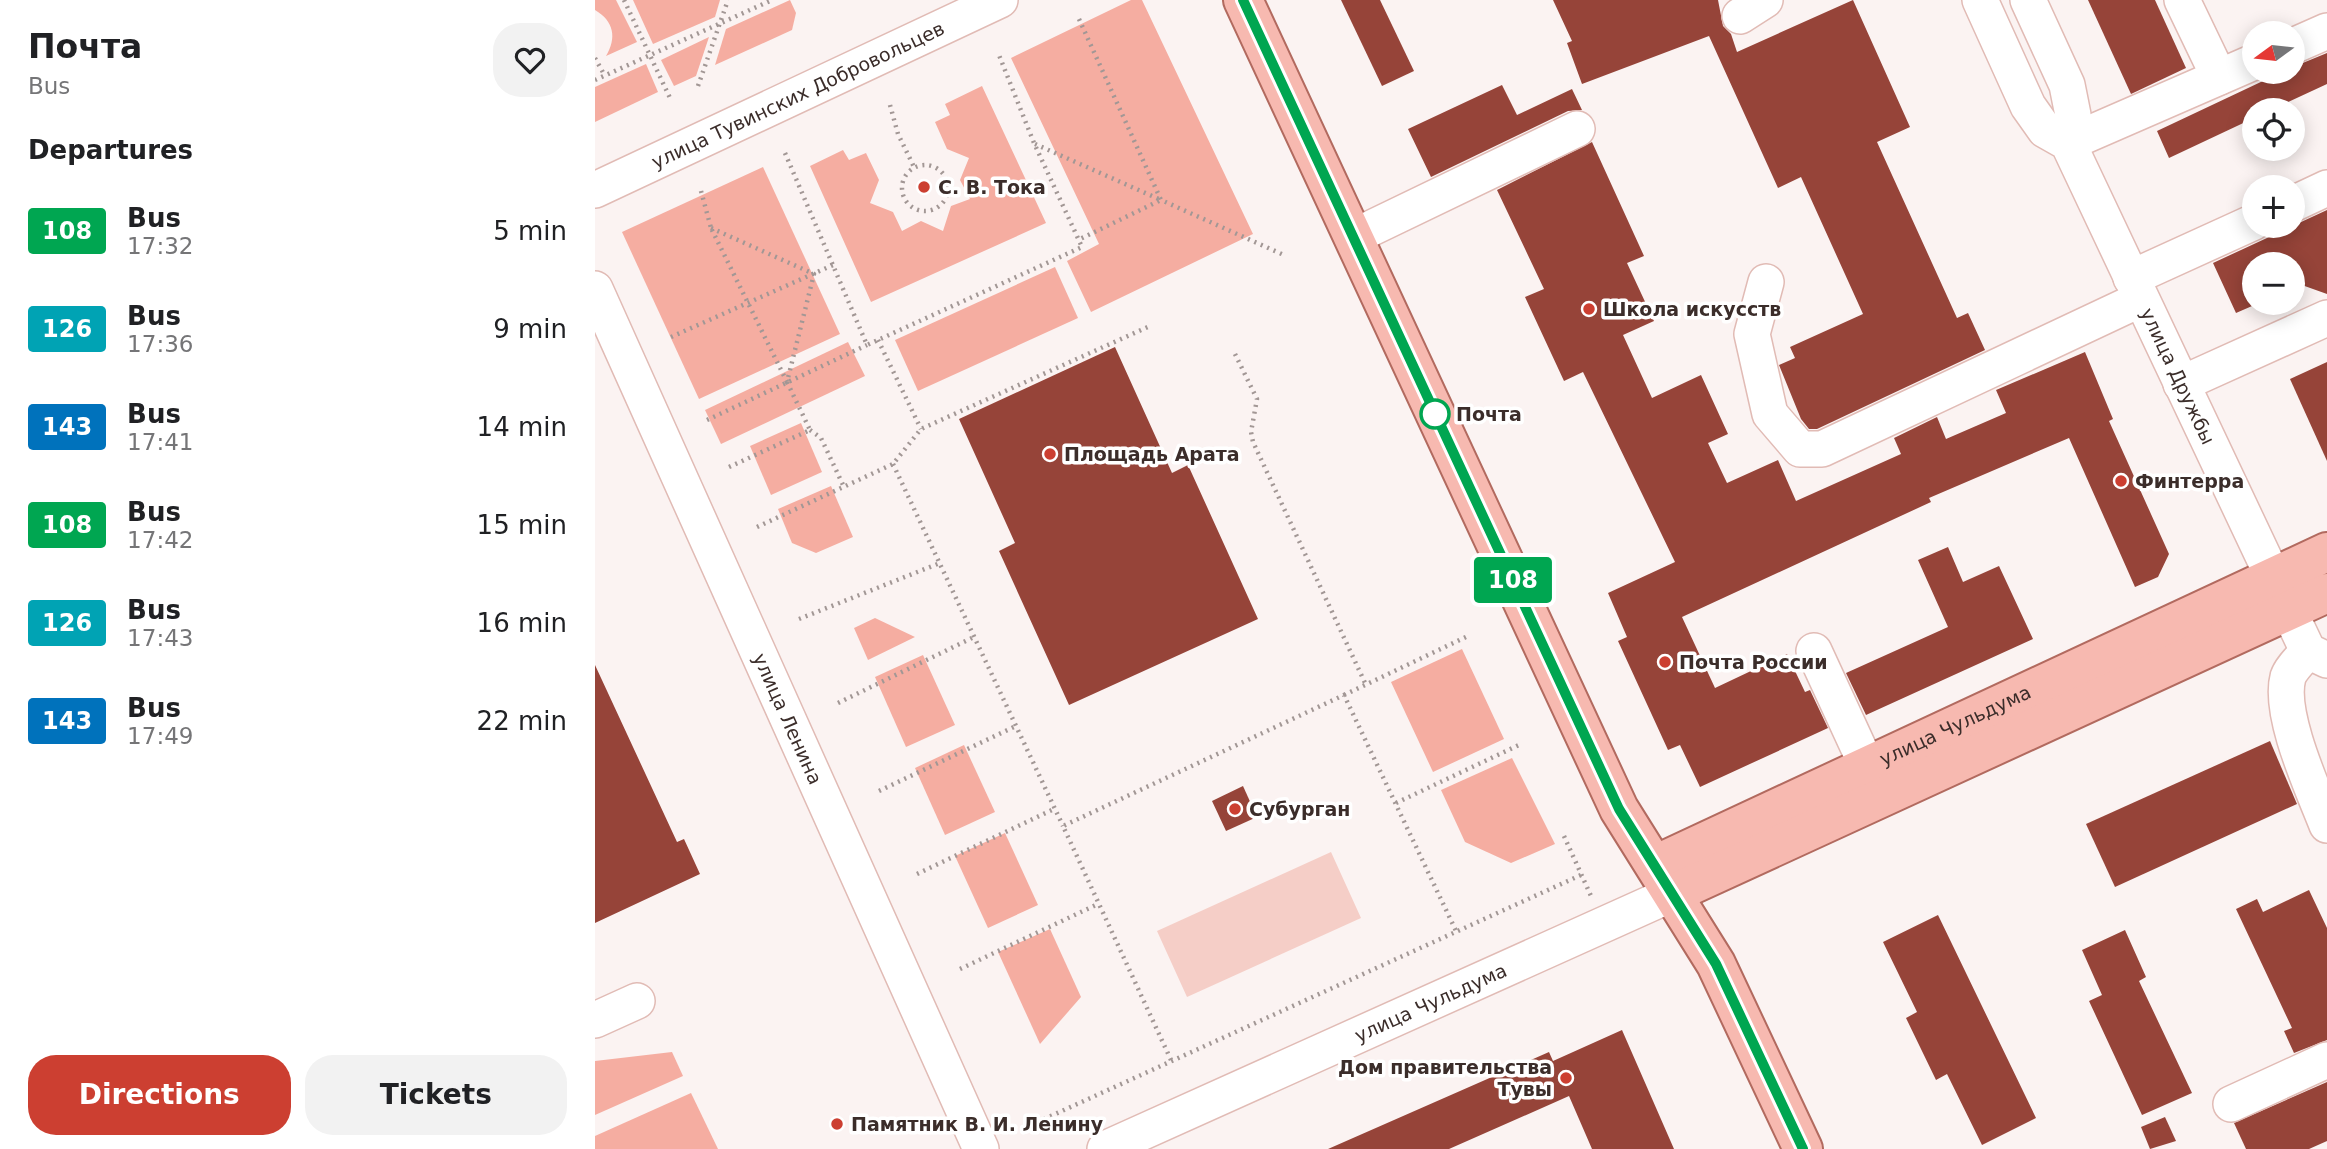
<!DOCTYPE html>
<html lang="en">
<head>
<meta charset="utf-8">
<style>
  body { margin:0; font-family:"DejaVu Sans",sans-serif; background:#f2f2f2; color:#202124; height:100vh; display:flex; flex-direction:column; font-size:26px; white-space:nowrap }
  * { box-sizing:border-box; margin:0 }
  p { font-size:23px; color:#757577 }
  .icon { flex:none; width:38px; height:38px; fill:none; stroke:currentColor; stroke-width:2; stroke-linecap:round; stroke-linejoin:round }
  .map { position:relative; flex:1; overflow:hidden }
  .side { display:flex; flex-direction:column; background:#fff; width:595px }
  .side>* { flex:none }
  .badge { padding:0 14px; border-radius:5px; font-size:24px; line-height:46px }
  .needle { width:46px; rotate:255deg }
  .buttons { position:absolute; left:1647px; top:21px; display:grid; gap:14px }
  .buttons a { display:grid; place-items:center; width:63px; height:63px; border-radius:50%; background:#fff; box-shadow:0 4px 18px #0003; font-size:35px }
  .map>.badge { position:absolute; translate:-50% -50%; box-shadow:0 0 0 4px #fff }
  h2 { padding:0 28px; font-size:26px; line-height:63px }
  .round { display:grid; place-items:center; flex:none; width:74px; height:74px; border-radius:28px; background:#f2f2f2 }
  .headline { display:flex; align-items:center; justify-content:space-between; height:119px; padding:0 28px }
  h1 { font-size:33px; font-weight:800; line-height:52px }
  .button { display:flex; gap:14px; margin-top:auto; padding:14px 28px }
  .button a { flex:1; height:80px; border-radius:28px; background:#cc3f31; color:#fff; font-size:28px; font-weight:800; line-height:80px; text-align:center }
  .button a+a { background:#f2f2f2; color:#202124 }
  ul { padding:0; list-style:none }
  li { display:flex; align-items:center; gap:21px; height:98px; padding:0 28px }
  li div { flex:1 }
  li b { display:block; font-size:26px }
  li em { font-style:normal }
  li .badge { min-width:77px; font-weight:700; text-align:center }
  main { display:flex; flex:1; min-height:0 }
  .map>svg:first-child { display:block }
  .green { fill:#f5ada1 }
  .water { fill:#f5cec7 }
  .building { fill:#964439 }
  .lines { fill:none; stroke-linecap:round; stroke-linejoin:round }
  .minor-casing { stroke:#e1bbb5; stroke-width:38 }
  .major-casing { stroke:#b26a5f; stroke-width:42 }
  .path { stroke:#a29795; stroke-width:4.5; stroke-dasharray:2 5; stroke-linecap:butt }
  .minor { stroke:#fff; stroke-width:35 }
  .major { stroke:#f7b9b0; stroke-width:38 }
  .line-casing { stroke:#fff; stroke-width:16 }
  .line { stroke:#00a651; stroke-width:10 }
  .poi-dot { fill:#cc3f31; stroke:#fff; stroke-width:2.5 }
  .stop-dot { fill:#fff; stroke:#00a651; stroke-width:3.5 }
  .labels { text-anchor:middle; stroke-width:7; stroke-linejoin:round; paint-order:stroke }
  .street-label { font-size:19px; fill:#3b2d2a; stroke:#fff }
  .poi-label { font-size:19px; font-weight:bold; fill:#3b2d2a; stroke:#fff; text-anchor:start }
  .stop-label { font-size:19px; font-weight:bold; fill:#3b2d2a; stroke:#fff; text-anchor:start }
</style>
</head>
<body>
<main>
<section class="side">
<div class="headline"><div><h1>Почта</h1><p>Bus</p></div><a class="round"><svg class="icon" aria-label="heart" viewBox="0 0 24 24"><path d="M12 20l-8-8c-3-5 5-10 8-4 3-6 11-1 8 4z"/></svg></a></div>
<h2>Departures</h2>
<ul>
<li><span class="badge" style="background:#00a651;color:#fff">108</span><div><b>Bus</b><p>17:32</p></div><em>5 min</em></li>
<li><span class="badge" style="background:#00a3b4;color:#fff">126</span><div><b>Bus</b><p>17:36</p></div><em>9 min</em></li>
<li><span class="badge" style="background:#0072bc;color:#fff">143</span><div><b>Bus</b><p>17:41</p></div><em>14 min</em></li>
<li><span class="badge" style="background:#00a651;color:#fff">108</span><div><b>Bus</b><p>17:42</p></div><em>15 min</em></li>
<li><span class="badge" style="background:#00a3b4;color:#fff">126</span><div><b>Bus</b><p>17:43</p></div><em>16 min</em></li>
<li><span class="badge" style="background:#0072bc;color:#fff">143</span><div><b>Bus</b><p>17:49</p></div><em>22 min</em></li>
</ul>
<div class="button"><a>Directions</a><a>Tickets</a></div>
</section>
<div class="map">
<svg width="1732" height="1149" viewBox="0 0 1732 1149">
  <rect width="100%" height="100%" fill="#fbf3f2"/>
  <g class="green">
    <path d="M0 0H21L42 42 11 56C22 38 19 21 0 10Z"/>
    <polygon points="38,0 125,0 120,17 58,44"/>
    <polygon points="195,0 201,13 197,30 120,65 131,29"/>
    <polygon points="536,0 547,0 658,234 496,312 472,261 504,244 416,58"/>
    <polygon points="114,37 101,76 79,86 66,60"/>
    <polygon points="51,64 63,92 0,122 0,87"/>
    <polygon points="387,86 451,223 276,302 215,166 248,150 254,160 271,153 284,180 275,203 298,212 307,231 326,221 348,231 356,206 375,199 365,180 374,158 352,149 340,122 355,115 350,104"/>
    <polygon points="168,167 245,334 104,399 27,232"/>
    <polygon points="460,267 483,318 323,391 300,340"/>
    <polygon points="253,342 270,376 126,444 110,410"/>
    <polygon points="206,423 227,472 176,495 155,446"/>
    <polygon points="236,486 258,537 221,553 197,543 183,509"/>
    <polygon points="280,618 320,637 273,660 259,628"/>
    <polygon points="867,649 909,739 838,772 796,682"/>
    <polygon points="328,655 360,725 311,747 280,677"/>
    <polygon points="369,745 400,812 350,835 320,768"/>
    <polygon points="917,758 960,844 916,863 870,842 846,790"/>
    <polygon points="410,833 443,905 393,928 360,856"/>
    <polygon points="455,929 486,997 445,1044 403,952"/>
    <polygon points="77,1052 88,1076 0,1115 0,1061"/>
    <polygon points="96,1093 123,1149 0,1149 0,1136"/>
  </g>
  <polygon class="water" points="736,852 766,918 592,997 562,931"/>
  <g class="building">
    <polygon points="746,0 785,0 819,71 787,86"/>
    <polygon points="958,0 1123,0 1128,26 1136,34 1142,52 1258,0 1315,127 1282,142 1362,318 1373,313 1390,350 1222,429 1214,429 1206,419 1184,365 1200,358 1195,347 1268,314 1206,177 1183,188 1114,36 987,84 972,43 977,41"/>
    <polygon points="1493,0 1560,0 1591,68 1536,94"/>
    <polygon points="1732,53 1732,84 1676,110 1659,110 1659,118 1574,158 1562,131 1687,72 1698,72 1698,67"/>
    <polygon points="907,85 922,115 977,89 987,110 973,111 836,177 813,129"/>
    <polygon points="997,142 1049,256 1032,263 1059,321 1028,335 1057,398 1106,375 1133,434 1113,443 1132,483 1183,460 1201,501 1306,454 1299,438 1342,417 1351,439 1411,413 1401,390 1490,352 1518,419 1514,421 1574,554 1563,577 1540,587 1474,438 1334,498 1336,502 1087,617 1120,688 1192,654 1210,692 1215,690 1233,728 1105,787 1085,745 1073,750 1023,641 1032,637 1013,593 1080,562 988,372 969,381 930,297 949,289 902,190"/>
    <polygon points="1732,210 1732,294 1704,284 1698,287 1698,264 1659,264 1659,303 1664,303 1641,313 1618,263"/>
    <polygon points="520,347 577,473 593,465 663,619 474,705 404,551 420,543 364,419"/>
    <polygon points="1732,362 1732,461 1695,379"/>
    <polygon points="1353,547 1368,582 1404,566 1438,639 1271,715 1251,673 1353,627 1323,560"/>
    <polygon points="0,665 82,842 89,839 105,874 0,923"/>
    <polygon points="1675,741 1702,804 1520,887 1491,824"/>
    <polygon points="648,786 662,817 631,831 617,801"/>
    <polygon points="1714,890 1732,928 1732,1040 1699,1053 1689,1031 1697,1028 1641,909 1662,899 1668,912"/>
    <polygon points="1343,915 1441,1118 1387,1145 1352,1074 1341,1080 1311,1018 1322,1012 1288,942"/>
    <polygon points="1530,930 1551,977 1544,981 1597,1093 1547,1115 1494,1001 1507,995 1487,950"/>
    <polygon points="1027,1030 1079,1149 997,1149 974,1096 854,1149 733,1149 954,1052 958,1061"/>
    <polygon points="1732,1082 1732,1141 1714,1149 1651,1149 1639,1123"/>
    <polygon points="1570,1117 1581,1141 1555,1149 1546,1127"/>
  </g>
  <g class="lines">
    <defs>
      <g id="minor">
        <path id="s1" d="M1385 0 1433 106 1450 130 1473 143 1713 651 1732 660"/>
        <polyline points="1433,0 1472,85 1478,115 1473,143"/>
        <polyline points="1587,0 1624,77"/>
        <polyline points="1145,16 1170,0"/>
        <polyline points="1698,46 1732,31"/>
        <polyline points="1473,143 1659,62"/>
        <path id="s2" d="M0 190 405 0"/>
        <polyline points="1698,204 1732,188"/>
        <polyline points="758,237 982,129"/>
        <polyline points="1536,278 1659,222"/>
        <polyline points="1171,282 1157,334 1175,414 1205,449 1227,449 1546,299"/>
        <path id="s3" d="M0 289 386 1149"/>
        <polyline points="1586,384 1732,318"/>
        <polyline points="1219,651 1272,766"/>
        <path d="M1713 651C1707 658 1696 668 1693 677 1683 714 1718 789 1732 825"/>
        <polyline points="0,1020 42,1001"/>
        <polyline points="1636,1104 1732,1060"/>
        <path id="s4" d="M510 1149 1079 893"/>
      </g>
      <g id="major">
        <polyline points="648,0 1024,809 1121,964 1208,1149"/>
        <path id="s5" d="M1060 865 1732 552"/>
        <polyline points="1079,893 1732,593"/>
      </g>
    </defs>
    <use href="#minor" class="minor-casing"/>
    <use href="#major" class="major-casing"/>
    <g class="path">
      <polyline points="29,0 75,98"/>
      <polyline points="484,19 566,200 689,255"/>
      <polyline points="0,58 10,76"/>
      <polyline points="0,80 177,0"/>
      <polyline points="103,86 133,0"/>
      <polyline points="295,105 303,134 319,167"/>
      <polyline points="440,144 566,200 483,240"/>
      <polyline points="190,153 272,345 487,247 439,143 404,55"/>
      <circle cx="330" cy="188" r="23"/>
      <polyline points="106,191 116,228"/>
      <polygon points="116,228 219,274 192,382"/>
      <polyline points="76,337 238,265"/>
      <polyline points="283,340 326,429"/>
      <polyline points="640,354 662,399 656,432 658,442 771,685"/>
      <polyline points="112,420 272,345"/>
      <polyline points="215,430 226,438 249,487"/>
      <polyline points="298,464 468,826"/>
      <polyline points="134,467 215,430 192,382"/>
      <polyline points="162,527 298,464 326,429 555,326"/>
      <polyline points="204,619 345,563"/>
      <polyline points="749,695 873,636"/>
      <polyline points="243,703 379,637"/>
      <polyline points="284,791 421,726"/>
      <polyline points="801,803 926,744"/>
      <polyline points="969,836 996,896"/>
      <polyline points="322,874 459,809"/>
      <polyline points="365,969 503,904"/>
      <polyline points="576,1060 468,826 749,695 862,933"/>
      <polyline points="436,1125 986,875"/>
    </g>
    <use href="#minor" class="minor"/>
    <use href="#major" class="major"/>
  </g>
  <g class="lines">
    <defs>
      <polyline id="line" points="648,0 1024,809 1121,964 1208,1149"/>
    </defs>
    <use href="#line" class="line-casing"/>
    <use href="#line" class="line"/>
  </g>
  <g class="poi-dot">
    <circle cx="329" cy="187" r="7"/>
    <circle cx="994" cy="309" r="7"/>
    <circle cx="455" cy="454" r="7"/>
    <circle cx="1526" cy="481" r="7"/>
    <circle cx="1070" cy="662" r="7"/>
    <circle cx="640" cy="809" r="7"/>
    <circle cx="971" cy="1078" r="7"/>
    <circle cx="242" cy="1124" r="7"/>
  </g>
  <circle class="stop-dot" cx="840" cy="414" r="14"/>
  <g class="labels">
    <g class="street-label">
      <text dy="7" stroke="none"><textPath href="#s2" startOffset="224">улица Тувинских Добровольцев</textPath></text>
      <text dy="7" stroke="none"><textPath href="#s1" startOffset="430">улица Дружбы</textPath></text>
      <text dy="7" stroke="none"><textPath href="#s3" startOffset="471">улица Ленина</textPath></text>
      <text dy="7" stroke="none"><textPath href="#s5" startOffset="331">улица Чульдума</textPath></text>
      <text dy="7" stroke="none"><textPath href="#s4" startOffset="357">улица Чульдума</textPath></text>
    </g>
    <g class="poi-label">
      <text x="343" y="194">С. В. Тока</text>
      <text x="1008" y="316">Школа искусств</text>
      <text x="469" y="461">Площадь Арата</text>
      <text x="1540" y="488">Финтерра</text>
      <text x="1084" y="669">Почта России</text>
      <text x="654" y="816">Субурган</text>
      <text x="957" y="1074" text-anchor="end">Дом правительства<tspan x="957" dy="22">Тувы</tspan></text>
      <text x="256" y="1131">Памятник В. И. Ленину</text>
    </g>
    <g class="stop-label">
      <text x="861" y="421">Почта</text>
    </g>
  </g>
</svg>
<div class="buttons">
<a><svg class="needle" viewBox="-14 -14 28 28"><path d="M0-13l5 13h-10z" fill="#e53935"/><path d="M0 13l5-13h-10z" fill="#757577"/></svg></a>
<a><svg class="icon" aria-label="locate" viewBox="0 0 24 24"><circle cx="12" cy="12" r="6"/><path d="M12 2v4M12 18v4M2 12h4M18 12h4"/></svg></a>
<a>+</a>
<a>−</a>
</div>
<b class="badge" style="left:918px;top:580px;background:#00a651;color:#fff">108</b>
</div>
</main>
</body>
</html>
